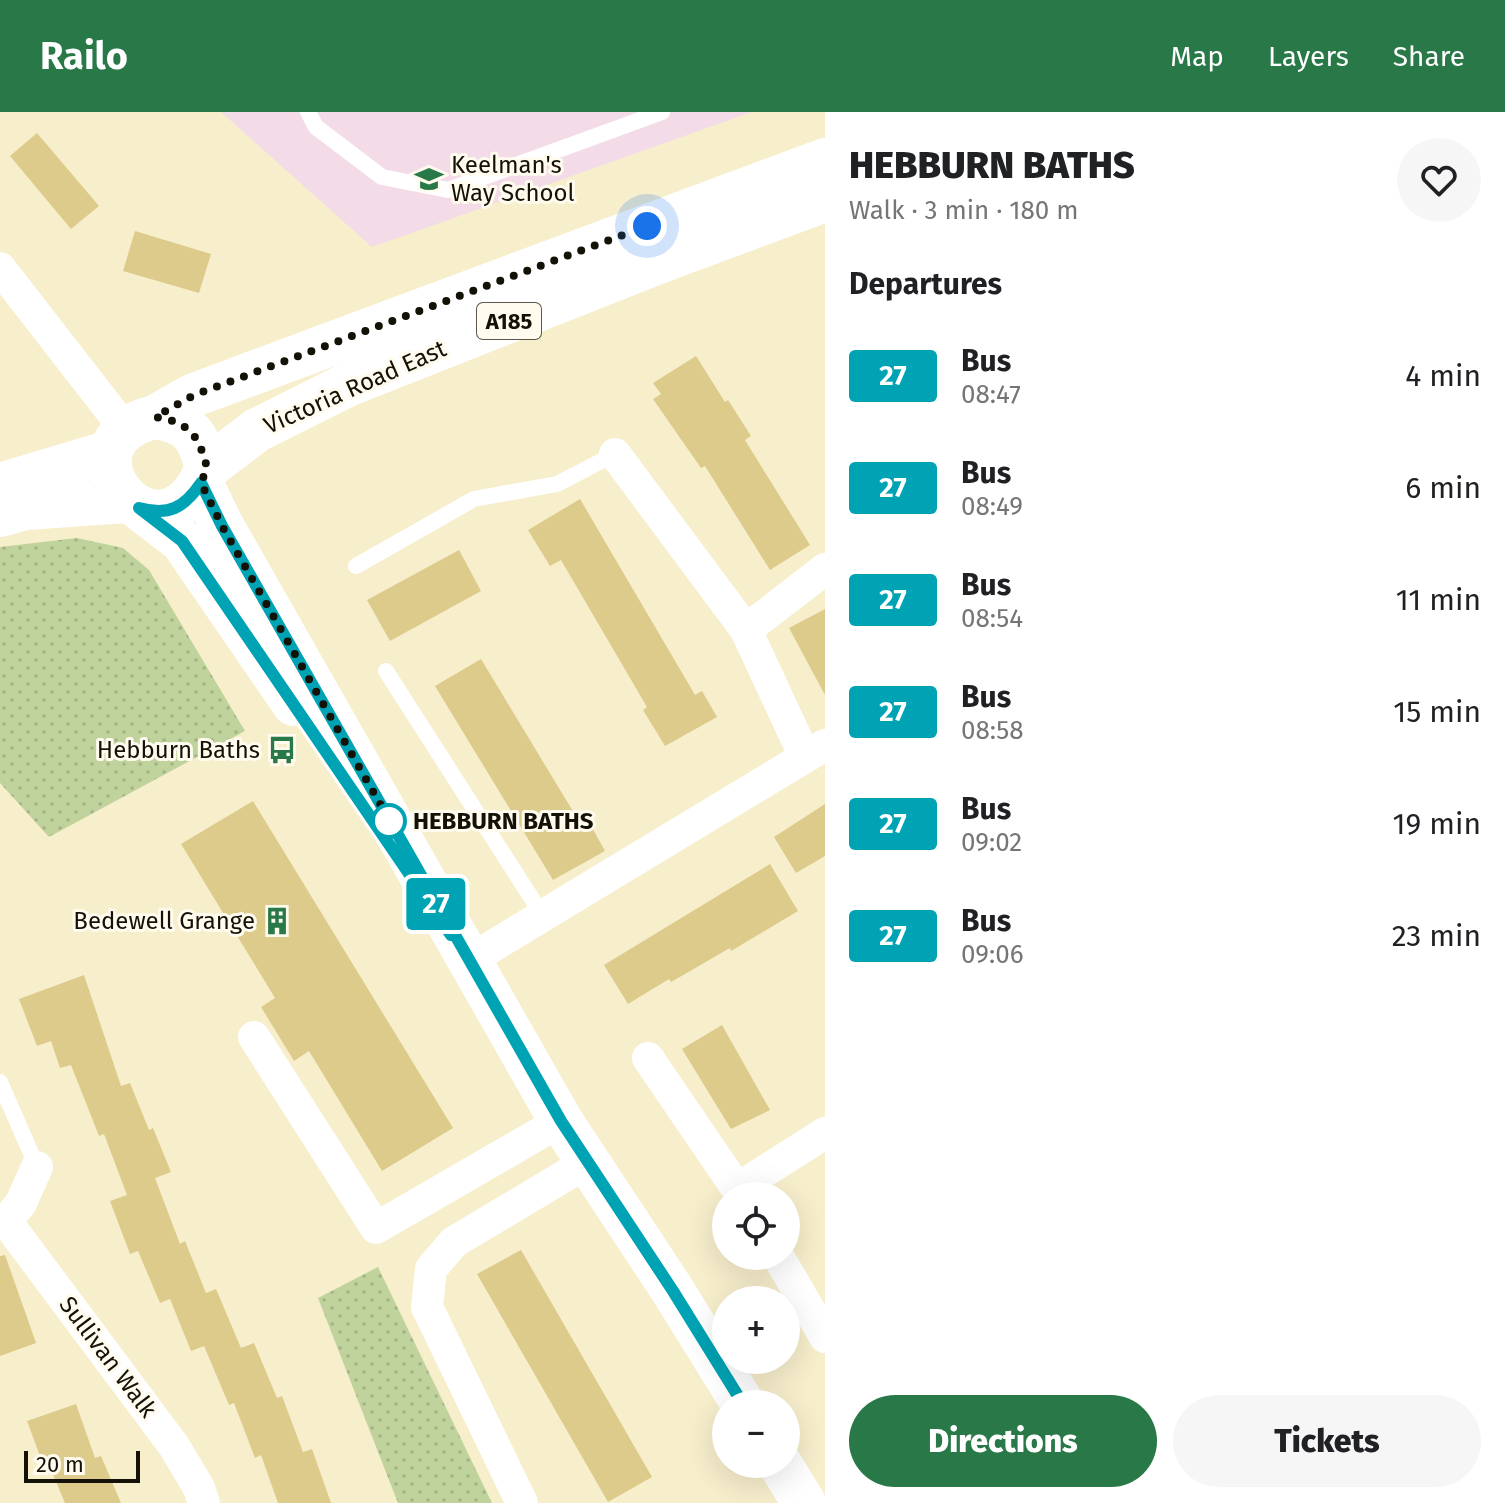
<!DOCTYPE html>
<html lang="en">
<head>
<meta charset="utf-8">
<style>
  body { margin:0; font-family:"Fira Sans",sans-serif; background:#f6f6f6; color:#202124; height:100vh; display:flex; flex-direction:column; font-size:30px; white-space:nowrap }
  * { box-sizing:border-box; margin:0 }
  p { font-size:26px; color:#757577 }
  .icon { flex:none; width:44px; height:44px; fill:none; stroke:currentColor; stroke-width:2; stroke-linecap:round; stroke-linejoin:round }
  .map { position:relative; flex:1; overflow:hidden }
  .panel { display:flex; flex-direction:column; background:#fff; width:680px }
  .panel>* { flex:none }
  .badge { padding:0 16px; border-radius:6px; font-size:28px; line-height:52px }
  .buttons { position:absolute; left:712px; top:1070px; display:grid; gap:16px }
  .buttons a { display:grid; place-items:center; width:88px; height:88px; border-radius:50%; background:#fff; box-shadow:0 8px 32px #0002; font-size:40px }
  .scale { position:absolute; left:24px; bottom:20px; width:116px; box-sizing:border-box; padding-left:8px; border:4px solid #141106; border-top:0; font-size:22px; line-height:28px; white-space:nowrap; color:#141106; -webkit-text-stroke:6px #fffbee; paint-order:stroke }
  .you { position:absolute; width:40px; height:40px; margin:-20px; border:6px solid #fff; border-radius:50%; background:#1a73e8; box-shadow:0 0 0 12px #1a73e833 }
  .map>.badge { position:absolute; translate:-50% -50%; box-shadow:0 0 0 4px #fff }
  h2 { padding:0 24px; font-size:30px; line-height:72px }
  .round { display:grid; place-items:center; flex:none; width:84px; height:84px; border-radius:42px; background:#f6f6f6 }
  .head { display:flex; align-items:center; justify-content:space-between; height:136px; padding:0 24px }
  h1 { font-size:38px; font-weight:800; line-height:60px }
  .primary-button { display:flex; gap:16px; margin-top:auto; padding:16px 24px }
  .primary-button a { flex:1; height:92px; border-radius:48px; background:#287848; color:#fff; font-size:32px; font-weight:800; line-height:92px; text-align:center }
  .primary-button a+a { background:#f6f6f6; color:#202124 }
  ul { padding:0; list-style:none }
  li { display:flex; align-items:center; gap:24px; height:112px; padding:0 24px }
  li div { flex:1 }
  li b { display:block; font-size:30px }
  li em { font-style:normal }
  li .badge { min-width:88px; font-weight:700; text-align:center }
  header { display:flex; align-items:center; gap:48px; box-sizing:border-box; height:112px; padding:0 40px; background:#287848; color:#fff }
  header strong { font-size:38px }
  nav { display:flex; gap:44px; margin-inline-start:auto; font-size:28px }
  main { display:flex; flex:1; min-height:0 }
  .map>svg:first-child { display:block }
  .education { fill:#f3dce8 }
  .green { fill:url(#green-dots) }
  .building { fill:#ddcb8c }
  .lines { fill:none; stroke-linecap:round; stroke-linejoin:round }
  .lane { stroke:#fff; stroke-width:16 }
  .street { stroke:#fff; stroke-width:32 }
  .secondary { stroke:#fff; stroke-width:44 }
  .primary { stroke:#fff; stroke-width:44 }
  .line-casing { stroke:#fff; stroke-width:18 }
  .line { stroke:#00a3b4; stroke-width:12 }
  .walk { stroke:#141106; stroke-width:8; stroke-dasharray:0 14.4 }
  .stop-dot { fill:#fff; stroke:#00a3b4; stroke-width:4 }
  .labels { text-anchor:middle; stroke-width:6; stroke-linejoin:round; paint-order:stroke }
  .shield { fill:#fffbee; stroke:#5a574c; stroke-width:2 }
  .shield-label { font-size:22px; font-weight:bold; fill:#141106 }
  .poi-label { font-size:24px; fill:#141106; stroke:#fffbee; text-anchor:end }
  .street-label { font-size:24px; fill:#141106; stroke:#fffbee }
  .stop-label { font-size:24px; font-weight:bold; fill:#141106; stroke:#fffbee; text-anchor:start }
</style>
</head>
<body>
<header>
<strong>Railo</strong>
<nav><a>Map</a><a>Layers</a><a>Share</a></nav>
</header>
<main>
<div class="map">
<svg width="825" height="1391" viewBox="0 0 825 1391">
  <defs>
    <pattern id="green-dots" width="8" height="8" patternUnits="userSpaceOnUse" patternTransform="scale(2)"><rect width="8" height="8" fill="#c0d39d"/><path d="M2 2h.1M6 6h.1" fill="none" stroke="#a4b486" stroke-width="1.8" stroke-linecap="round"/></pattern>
  </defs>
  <rect width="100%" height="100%" fill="#f7eecc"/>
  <polygon class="education" points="221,0 752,0 372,135"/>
  <g class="green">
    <polygon points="77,426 123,436 149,458 245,619 49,725 0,671 0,435"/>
    <polygon points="378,1155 492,1391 398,1391 318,1186"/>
  </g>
  <g class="building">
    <polygon points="37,21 99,94 71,117 10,44"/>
    <polygon points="135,119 211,142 199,181 123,159"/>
    <polygon points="696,244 725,290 728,288 751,324 745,328 810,433 770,458 705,354 701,356 653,287 661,282 653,271"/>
    <polygon points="580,387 695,583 702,579 717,605 665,634 643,598 647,595 561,448 550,454 528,418"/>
    <polygon points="459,438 481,479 390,529 367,488"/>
    <polygon points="825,497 825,583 789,516"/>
    <polygon points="481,547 577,706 584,701 605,739 553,768 435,574"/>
    <polygon points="253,689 453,1016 382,1059 309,939 294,949 261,895 275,886 181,732"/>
    <polygon points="825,692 825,744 796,761 774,725"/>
    <polygon points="770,752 798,799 731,839 730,836 671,870 669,867 628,892 604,853"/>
    <polygon points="84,863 121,974 130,971 149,1018 153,1016 171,1060 155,1066 180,1132 185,1129 206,1181 216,1177 241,1236 254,1231 277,1286 282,1284 303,1340 312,1337 331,1391 278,1391 261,1343 255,1346 234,1291 229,1293 204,1234 191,1239 170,1187 160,1191 138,1139 130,1142 110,1089 127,1083 104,1022 99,1024 71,953 60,956 51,929 37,934 19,887"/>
    <polygon points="722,913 770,998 731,1017 682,937"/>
    <polygon points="521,1138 652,1365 608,1390 477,1162"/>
    <polygon points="5,1143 36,1231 0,1244 0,1144"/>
    <polygon points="76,1292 95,1346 101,1344 121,1391 65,1391 49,1353 44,1355 27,1309"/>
  </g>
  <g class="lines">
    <g class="lane">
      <polyline points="308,0 316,15 382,65 448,78 662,0"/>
      <polyline points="356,454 474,387 557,372 615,342"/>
      <polyline points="386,559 543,804"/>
      <polyline points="0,970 37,1055"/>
    </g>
    <g class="street">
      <polyline points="0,156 125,317"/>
      <polyline points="615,342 746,518 805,645"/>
      <polyline points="746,518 825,457"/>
      <polyline points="468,849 825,633"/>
      <polyline points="254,925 376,1116 561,1009"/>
      <polyline points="648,946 742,1084"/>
      <polyline points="738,1076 825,1021"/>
      <polyline points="6,1109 21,1091 37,1055"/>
      <polyline points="0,1110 6,1109 174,1334 199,1376 204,1391"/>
      <polyline points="778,1144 825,1225"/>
      <polyline points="522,1391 427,1195 431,1157 454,1130 588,1050"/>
    </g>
    <g class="secondary">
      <polyline points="201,371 222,414 561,1009 673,1179 743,1292"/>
      <polyline points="139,396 182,429 294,592"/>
      <polyline points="780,1352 804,1391"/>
    </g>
    <g class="primary">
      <polyline points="155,305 194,283 825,48"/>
      <path d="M155 305C190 310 199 324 207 356 160 469 47 330 155 305Z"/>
      <polyline points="207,356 257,318 347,273 661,149 825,88"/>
      <polyline points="0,373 110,340"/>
      <polyline points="0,403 26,396 126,389"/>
    </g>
  </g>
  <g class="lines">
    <defs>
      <path id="line" d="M451 823 182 429 139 396C169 404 184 396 201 371L222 414 561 1009 673 1179 743 1292"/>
    </defs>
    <use href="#line" class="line-casing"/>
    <use href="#line" class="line"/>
    <path class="walk" d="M389 709 392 713 222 414 201 371 207 356C199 324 190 310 155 305L194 283 647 114"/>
  </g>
  <defs>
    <symbol id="school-bare" viewBox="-9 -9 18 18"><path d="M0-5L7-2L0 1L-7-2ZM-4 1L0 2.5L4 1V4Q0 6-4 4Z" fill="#287848" stroke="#fffbee" stroke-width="2.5" paint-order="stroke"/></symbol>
    <symbol id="bus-bare" viewBox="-9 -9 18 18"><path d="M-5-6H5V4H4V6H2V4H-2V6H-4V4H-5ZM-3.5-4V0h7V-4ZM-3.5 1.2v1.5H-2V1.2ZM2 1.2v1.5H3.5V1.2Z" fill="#287848" stroke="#fffbee" stroke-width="2.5" paint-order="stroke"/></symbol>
    <symbol id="building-bare" viewBox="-9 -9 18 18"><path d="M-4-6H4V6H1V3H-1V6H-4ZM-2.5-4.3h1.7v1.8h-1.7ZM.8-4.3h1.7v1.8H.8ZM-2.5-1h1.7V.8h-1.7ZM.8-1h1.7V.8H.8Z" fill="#287848" stroke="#fffbee" stroke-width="2.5" paint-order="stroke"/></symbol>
  </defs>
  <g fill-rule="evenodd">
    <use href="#school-bare" x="409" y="47" width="40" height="40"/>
    <use href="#bus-bare" x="262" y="618" width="40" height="40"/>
    <use href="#building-bare" x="257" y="789" width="40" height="40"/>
  </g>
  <circle class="stop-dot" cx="389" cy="709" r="16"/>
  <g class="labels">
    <rect class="shield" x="477" y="191" width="64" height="36" rx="6"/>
    <g class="shield-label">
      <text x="509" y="217">A185</text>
    </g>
    <g class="poi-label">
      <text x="451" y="61" text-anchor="start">Keelman's<tspan x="451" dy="28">Way School</tspan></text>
      <text x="260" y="646">Hebburn Baths</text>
      <text x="255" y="817">Bedewell Grange</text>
    </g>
    <g class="street-label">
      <text transform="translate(355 275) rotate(-24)" y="8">Victoria Road East</text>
      <text transform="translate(108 1245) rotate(53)" y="8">Sullivan Walk</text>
    </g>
    <g class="stop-label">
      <text x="413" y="717">HEBBURN BATHS</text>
    </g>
  </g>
</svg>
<div class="buttons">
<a><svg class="icon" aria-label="locate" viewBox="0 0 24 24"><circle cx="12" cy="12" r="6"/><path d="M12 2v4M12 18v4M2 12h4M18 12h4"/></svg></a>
<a>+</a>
<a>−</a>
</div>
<div class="scale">20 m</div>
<div class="you" style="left:647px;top:114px"></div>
<b class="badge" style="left:436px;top:792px;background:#00a3b4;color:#fff">27</b>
</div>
<section class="panel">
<div class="head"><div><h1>HEBBURN BATHS</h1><p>Walk · 3 min · 180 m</p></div><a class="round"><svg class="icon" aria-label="heart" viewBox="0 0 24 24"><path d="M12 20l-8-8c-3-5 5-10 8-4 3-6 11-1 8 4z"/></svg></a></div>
<h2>Departures</h2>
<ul>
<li><span class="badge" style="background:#00a3b4;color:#fff">27</span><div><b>Bus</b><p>08:47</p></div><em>4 min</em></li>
<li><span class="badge" style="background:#00a3b4;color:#fff">27</span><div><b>Bus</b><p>08:49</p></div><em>6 min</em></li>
<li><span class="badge" style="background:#00a3b4;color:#fff">27</span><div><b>Bus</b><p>08:54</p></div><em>11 min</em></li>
<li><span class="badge" style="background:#00a3b4;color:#fff">27</span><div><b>Bus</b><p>08:58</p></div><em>15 min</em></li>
<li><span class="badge" style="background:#00a3b4;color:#fff">27</span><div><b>Bus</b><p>09:02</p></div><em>19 min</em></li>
<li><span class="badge" style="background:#00a3b4;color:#fff">27</span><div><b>Bus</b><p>09:06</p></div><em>23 min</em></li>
</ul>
<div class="primary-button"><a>Directions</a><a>Tickets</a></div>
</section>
</main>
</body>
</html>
